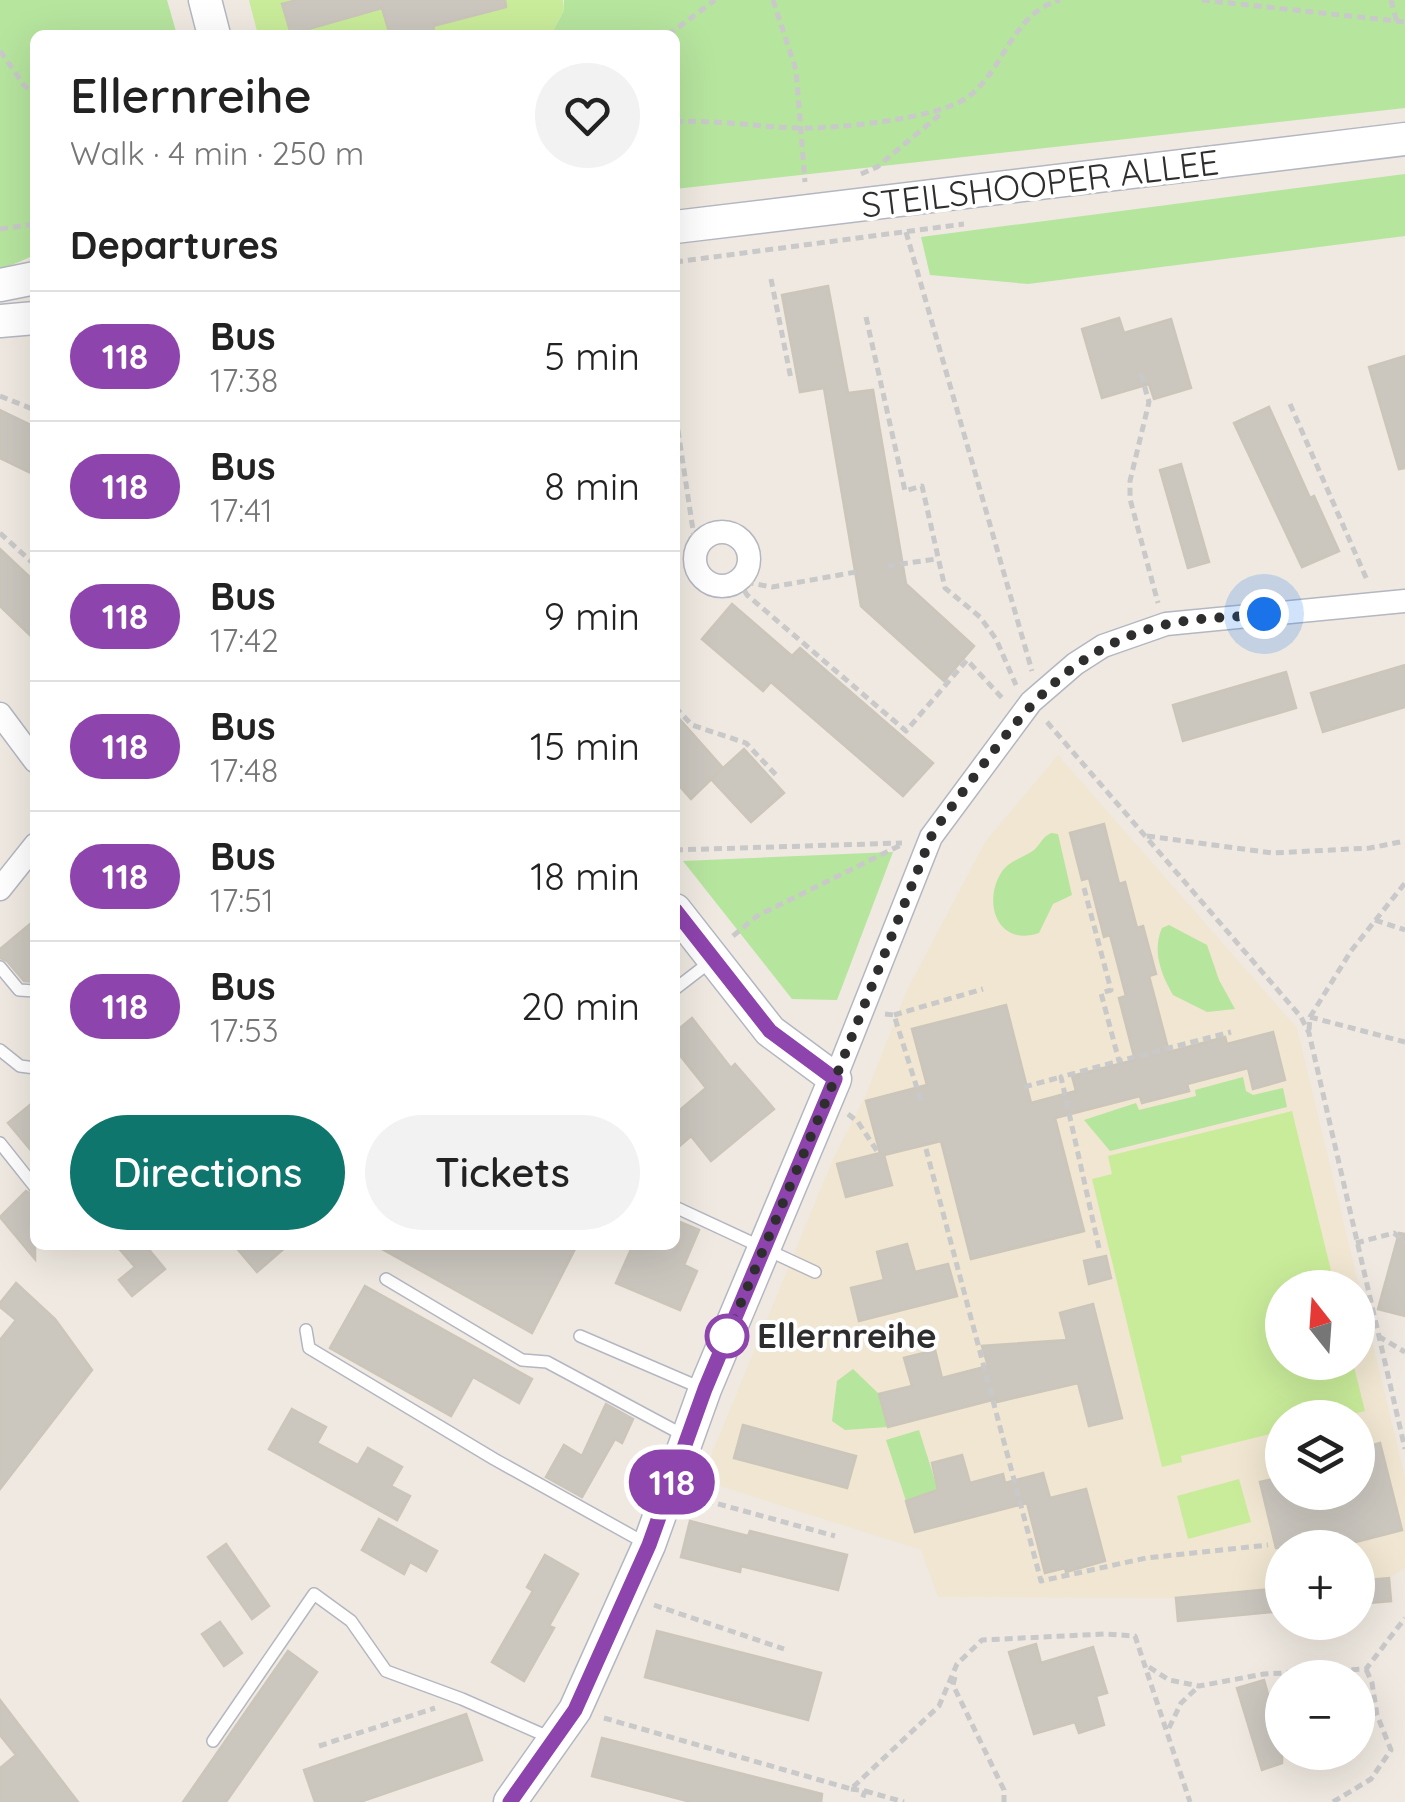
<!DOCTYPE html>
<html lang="en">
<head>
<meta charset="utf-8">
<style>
  body { margin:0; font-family:Quicksand,sans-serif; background:#f2f2f2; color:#222; height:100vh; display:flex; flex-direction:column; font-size:38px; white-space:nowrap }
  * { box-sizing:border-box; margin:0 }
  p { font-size:32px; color:#767676 }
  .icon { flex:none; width:55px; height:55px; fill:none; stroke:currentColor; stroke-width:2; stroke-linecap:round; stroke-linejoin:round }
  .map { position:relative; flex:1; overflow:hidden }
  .drawer { position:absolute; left:30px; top:30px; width:650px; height:1220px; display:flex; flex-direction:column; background:#fff; border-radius:15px; box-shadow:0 10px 40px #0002 }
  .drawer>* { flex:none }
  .badge { padding:0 20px; border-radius:32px; font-size:35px; line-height:65px }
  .needle { width:65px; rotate:343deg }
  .buttons { position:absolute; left:1265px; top:1270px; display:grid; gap:20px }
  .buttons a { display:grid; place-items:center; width:110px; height:110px; border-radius:50%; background:#fff; box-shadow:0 10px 40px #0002; font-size:50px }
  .you { position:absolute; width:50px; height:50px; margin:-25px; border:8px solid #fff; border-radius:50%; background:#1a73e8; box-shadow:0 0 0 15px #1a73e833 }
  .map>.badge { position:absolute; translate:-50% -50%; box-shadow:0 0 0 5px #fff }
  h2 { padding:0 40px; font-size:38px; line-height:90px }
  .round { display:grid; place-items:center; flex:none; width:105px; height:105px; border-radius:52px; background:#f2f2f2 }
  .headline { display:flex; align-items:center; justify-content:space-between; height:170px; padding:0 40px }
  h1 { font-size:48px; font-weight:600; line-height:75px }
  .cta { display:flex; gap:20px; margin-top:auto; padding:20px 40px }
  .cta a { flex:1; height:115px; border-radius:60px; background:#0f766e; color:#fff; font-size:40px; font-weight:600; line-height:115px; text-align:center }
  .cta a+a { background:#f2f2f2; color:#222 }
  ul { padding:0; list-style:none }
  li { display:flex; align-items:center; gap:30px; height:130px; padding:0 40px; border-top:2px solid #e0e0e0 }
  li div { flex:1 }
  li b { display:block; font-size:38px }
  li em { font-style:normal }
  li .badge { min-width:110px; font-weight:700; text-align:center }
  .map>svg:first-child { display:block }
  .education { fill:#f0e6d1; fill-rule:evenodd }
  .green { fill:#b6e59e }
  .pitch { fill:#c9ec9a }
  .building { fill:#cbc7bf; stroke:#cbc5ba; stroke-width:2.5 }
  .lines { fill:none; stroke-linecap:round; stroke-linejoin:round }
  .lane-casing { stroke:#b4b7c1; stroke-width:14 }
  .street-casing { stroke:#b4b7c1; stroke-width:25 }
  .secondary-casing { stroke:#b4b7c1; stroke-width:35 }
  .path { stroke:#c9c9c9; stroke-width:5; stroke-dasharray:8 5; stroke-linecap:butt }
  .lane { stroke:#fff; stroke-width:11 }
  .street { stroke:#fff; stroke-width:22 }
  .secondary { stroke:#fff; stroke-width:32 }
  .line-casing { stroke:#fff; stroke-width:22 }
  .line { stroke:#8e44ad; stroke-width:15 }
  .walk { stroke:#2e2e2e; stroke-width:10; stroke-dasharray:0 18 }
  .stop-dot { fill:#fff; stroke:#8e44ad; stroke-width:5 }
  .labels { text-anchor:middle; stroke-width:8; stroke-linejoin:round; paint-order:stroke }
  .street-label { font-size:35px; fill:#2e2e2e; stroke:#fff }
  .stop-label { font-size:35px; font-weight:bold; fill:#2e2e2e; stroke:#fff; text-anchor:start }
</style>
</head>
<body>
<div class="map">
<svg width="1405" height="1802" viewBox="0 0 1405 1802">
  <rect width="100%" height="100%" fill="#efe9e1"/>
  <path class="education" d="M1058 755 1297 1028 1405 1478V1568L1389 1578 1358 1581V1548H1282V1588L1176 1598 938 1597 921 1550 701 1480 833 1159 865 1097 907 990 985 842ZM1282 1288H1358V1362H1282ZM1282 1418H1358V1492H1282Z"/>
  <g class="green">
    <polygon points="0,0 167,0 177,35 35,35 35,255 0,270"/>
    <polygon points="564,0 1405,0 1405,108 675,189 675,35 551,35 564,10"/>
    <polygon points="1405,174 1405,236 1028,284 930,275 921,237"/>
    <path d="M1051 833 1058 834 1072 895 1053 904 1039 933C999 947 982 904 1001 873 1009 860 1022 859 1034 850 1042 843 1041 838 1051 833Z"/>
    <polygon points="893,852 837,1000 792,999 683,861"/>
    <path d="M1169 925 1207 945 1219 980 1235 1009 1207 1012 1173 995C1161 974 1152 951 1162 928Z"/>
    <polygon points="1243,1077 1246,1091 1253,1095 1283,1088 1287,1107 1110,1151 1084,1120 1136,1103 1139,1110 1196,1096 1195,1090"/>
    <polygon points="853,1369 879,1394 887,1427 845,1430 832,1421 837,1381"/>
    <polygon points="919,1430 938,1490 906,1501 886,1440"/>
  </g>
  <g class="pitch">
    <polygon points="249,0 563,0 564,10 551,35 258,35"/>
    <polygon points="1292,1111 1335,1287 1282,1288 1282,1362 1353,1363 1365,1411 1339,1417 1282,1418 1282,1431 1181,1456 1182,1462 1162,1467 1092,1179 1112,1174 1108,1156"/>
    <polygon points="1239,1479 1251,1522 1188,1539 1177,1496"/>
  </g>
  <g class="building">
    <polygon points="297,0 505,0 506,7 433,26 435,35 390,35 382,8 291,34 282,4"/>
    <polygon points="828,286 848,393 873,390 906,584 974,646 944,681 861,606 824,388 800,392 782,295"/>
    <polygon points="1119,318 1124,333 1171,319 1191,388 1154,399 1149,384 1102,398 1082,329"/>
    <polygon points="1405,356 1405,468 1399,469 1369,367"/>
    <polygon points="1269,407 1310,498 1314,496 1339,551 1302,567 1234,423"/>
    <polygon points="0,410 35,427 35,475 0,458"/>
    <polygon points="1181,464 1209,562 1188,568 1160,470"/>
    <polygon points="0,549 35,582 35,640 0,606"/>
    <polygon points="732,604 792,656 800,648 933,763 903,796 771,682 763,691 702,639"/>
    <polygon points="1405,665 1405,707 1323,732 1311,693"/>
    <polygon points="1286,672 1296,708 1183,741 1173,705"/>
    <polygon points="675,714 723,768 691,799 675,781"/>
    <polygon points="744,749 784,793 751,822 711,779"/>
    <polygon points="1104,824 1119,884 1125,882 1137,928 1143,926 1156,974 1149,976 1169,1052 1225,1037 1227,1044 1273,1032 1285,1080 1253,1089 1248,1068 1187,1084 1189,1091 1142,1103 1140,1096 1055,1118 1084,1231 971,1259 941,1141 884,1155 892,1185 846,1197 837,1164 880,1153 866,1101 927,1085 912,1029 1006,1005 1031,1103 1076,1091 1072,1076 1135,1060 1119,998 1126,996 1110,935 1104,937 1089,878 1082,880 1070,833"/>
    <polygon points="35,920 35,982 24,981 7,961 0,958 0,949"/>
    <polygon points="692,1018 731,1068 735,1064 774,1109 711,1161 691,1136 675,1150 675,1114 706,1088 675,1049 675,1032"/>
    <polygon points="35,1101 35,1155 8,1123"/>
    <polygon points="26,1191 35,1196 35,1259 0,1217"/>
    <polygon points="675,1220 699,1230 684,1265 697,1271 680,1310 616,1283 633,1245 675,1245"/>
    <polygon points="1399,1233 1405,1234 1405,1316 1378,1309"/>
    <polygon points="907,1244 915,1272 948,1264 957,1296 859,1321 851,1288 884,1280 877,1252"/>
    <polygon points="116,1245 145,1245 165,1269 132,1296 119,1280 135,1267"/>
    <polygon points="234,1245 288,1245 257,1272"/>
    <polygon points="375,1245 577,1245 532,1333"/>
    <polygon points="1106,1256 1111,1278 1089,1284 1084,1261"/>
    <polygon points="16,1283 55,1319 92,1370 0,1489 0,1340 16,1320 0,1307 0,1303"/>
    <polygon points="365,1286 532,1379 519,1403 473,1377 451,1416 330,1348"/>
    <polygon points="1093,1304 1122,1418 1089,1426 1078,1383 997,1402 996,1399 888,1427 879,1394 912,1386 904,1358 935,1350 942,1378 988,1366 982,1346 1067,1340 1060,1313"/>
    <polygon points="606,1404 633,1419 622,1443 615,1439 582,1497 546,1477 564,1445 582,1456"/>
    <polygon points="292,1409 326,1427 317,1443 358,1465 368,1448 402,1467 391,1486 410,1496 397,1520 269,1449"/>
    <polygon points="743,1425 856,1456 847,1488 734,1458"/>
    <polygon points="1380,1443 1402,1530 1332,1548 1276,1548 1260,1482 1282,1477 1282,1492 1358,1492 1358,1449"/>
    <polygon points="962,1455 970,1483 1003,1474 1005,1483 1043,1473 1050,1498 1086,1489 1105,1561 1066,1572 1065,1568 1045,1573 1027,1503 915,1532 906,1501 938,1490 932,1463"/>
    <polygon points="379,1519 437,1551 426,1571 410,1562 404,1574 362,1550"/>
    <polygon points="690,1521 748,1536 750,1531 847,1555 838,1590 741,1566 740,1572 681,1557"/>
    <polygon points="226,1544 269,1606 252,1619 208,1557"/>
    <polygon points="545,1555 578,1574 549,1626 554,1628 524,1681 492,1662 533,1591 527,1587"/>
    <polygon points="1389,1578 1391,1601 1358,1604 1358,1581"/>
    <polygon points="1282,1588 1282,1611 1178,1621 1176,1598"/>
    <polygon points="220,1622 242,1653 224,1666 202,1634"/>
    <polygon points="657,1631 821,1673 808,1720 645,1677"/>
    <polygon points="1036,1644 1041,1663 1093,1647 1107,1693 1096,1696 1104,1725 1079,1733 1075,1722 1034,1734 1009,1652"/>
    <polygon points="288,1651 317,1672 235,1789 226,1802 183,1802"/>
    <polygon points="1264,1680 1269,1698 1282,1694 1282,1763 1262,1770 1237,1688"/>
    <polygon points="0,1700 78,1802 0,1802 0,1768 16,1755 0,1735"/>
    <polygon points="466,1714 482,1760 360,1802 315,1802 304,1770"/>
    <polygon points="602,1738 822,1794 821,1802 691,1802 592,1776"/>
  </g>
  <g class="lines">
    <defs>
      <g id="lane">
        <polyline points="0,967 19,990 35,991"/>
        <polyline points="675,989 710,962"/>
        <polyline points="0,1050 20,1066 35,1068"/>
        <polyline points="0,1143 35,1187"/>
        <polyline points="675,1207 815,1272"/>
        <polyline points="386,1279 522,1360 547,1362 685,1436"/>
        <polyline points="306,1330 309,1348 494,1459 645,1543"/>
        <polyline points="580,1336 701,1388"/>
        <polyline points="213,1741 314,1594 351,1621 386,1671 462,1699 553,1739"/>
      </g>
      <g id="street">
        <circle cx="722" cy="559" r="27"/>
        <polyline points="0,714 35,761"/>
        <polyline points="0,889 35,845"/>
        <polyline points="835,1079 931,837 1031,702 1075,664 1103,646 1166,624 1405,601"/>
      </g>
      <g id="secondary">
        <polyline points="205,0 214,35"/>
        <polyline points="675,227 1405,139"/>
        <polyline points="0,285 35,278"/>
        <polyline points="0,321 35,318"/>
        <polyline points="510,1802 575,1710 649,1545 705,1389 835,1079 770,1031 675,910"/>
      </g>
    </defs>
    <use href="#lane" class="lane-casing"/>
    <use href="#street" class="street-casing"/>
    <use href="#secondary" class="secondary-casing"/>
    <g class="path">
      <polyline points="773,0 796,70 805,182"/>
      <polyline points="1202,0 1405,22"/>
      <polyline points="1391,0 1397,23"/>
      <polyline points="668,35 715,0"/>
      <polyline points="0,51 24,85 35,94"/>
      <path d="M675 122C716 119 756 127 797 128 836 129 937 119 968 97 1005 69 1012 13 1060 0"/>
      <polyline points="861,174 877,167 943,112"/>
      <polyline points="0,229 35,224"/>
      <polyline points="906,232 1032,671"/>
      <polyline points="675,262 964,224"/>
      <polyline points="771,279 791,379"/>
      <polyline points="866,317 905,491 922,486 945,588 980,617 996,639 1016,685"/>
      <polyline points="1141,374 1149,402 1130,481 1130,499 1158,603"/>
      <polyline points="0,396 35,410"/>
      <polyline points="1290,404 1367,580"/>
      <polyline points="676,417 696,550"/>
      <polyline points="0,533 35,565"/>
      <polyline points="887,566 936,559"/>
      <polyline points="856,572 772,587 739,581 747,595 906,731 967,660 1004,700"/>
      <polyline points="675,707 692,725 746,743 778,777"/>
      <polyline points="1047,722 1301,1017 1309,1033 1405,1449"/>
      <polyline points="1147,836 1272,853 1370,848 1405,841"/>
      <polyline points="675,850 902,843"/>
      <polyline points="1084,888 1111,990 1101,993 1119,1061 1231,1032"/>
      <polyline points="1375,920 1405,930"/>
      <polyline points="733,936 757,916 903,844"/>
      <polyline points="885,1014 894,1015 921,1101"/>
      <polyline points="894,1015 983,989"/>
      <polyline points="1310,1017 1405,1042"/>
      <polyline points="1309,1030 1310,1017 1351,951 1405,883"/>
      <polyline points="1024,1087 1061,1077"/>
      <polyline points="848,1114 858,1122 877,1151"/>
      <polyline points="926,1149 1041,1581 1146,1558 1268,1545"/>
      <polyline points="1356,1243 1394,1233 1405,1242"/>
      <polyline points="1099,1248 1061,1077 1119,1061"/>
      <polyline points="1378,1336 1405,1352"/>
      <polyline points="693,1497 835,1536"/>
      <polyline points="654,1605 784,1649"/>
      <polyline points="1149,1667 1169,1680 1199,1686 1264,1674 1366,1669 1405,1618"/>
      <polyline points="955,1677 953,1685 1004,1790 1004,1802"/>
      <polyline points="604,1718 851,1789 939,1706 957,1664 982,1640 1105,1634 1135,1636 1190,1802"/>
      <polyline points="1169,1728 1181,1703 1199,1686"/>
      <polyline points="319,1746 435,1708"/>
      <polyline points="851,1789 865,1791 861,1802"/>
      <polyline points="865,1791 904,1802"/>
      <polyline points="1333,1802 1371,1779 1391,1750 1377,1715 1372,1683 1366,1669"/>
    </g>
    <use href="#lane" class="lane"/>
    <use href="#street" class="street"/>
    <use href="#secondary" class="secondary"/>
  </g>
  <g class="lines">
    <defs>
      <polyline id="line" points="510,1802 575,1710 649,1545 705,1389 835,1079 770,1031 675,910"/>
    </defs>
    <use href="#line" class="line-casing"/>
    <use href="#line" class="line"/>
    <path class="walk" d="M727 1336 835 1079 931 837 943 818C1008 734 1054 652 1164 625 1196 617 1232 618 1264 614"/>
  </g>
  <circle class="stop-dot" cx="727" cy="1336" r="20"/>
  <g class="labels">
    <g class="street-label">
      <text transform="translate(1040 184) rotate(-7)" y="12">STEILSHOOPER ALLEE</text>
    </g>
    <g class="stop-label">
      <text x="757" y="1348">Ellernreihe</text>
    </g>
  </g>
</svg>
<div class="buttons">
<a><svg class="needle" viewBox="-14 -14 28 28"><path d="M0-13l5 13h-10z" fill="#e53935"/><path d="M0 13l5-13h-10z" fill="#767676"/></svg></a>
<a><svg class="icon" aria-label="layers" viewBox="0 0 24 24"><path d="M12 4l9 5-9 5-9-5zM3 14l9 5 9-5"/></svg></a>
<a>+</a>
<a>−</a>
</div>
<div class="you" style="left:1264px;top:614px"></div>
<b class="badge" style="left:672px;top:1482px;background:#8e44ad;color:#fff">118</b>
<section class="drawer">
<div class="headline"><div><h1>Ellernreihe</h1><p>Walk · 4 min · 250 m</p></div><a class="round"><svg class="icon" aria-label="heart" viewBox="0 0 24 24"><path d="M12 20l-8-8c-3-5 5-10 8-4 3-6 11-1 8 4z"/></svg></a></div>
<h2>Departures</h2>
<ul>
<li><span class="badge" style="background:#8e44ad;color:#fff">118</span><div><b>Bus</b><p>17:38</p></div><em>5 min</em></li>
<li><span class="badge" style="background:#8e44ad;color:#fff">118</span><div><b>Bus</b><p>17:41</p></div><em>8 min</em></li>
<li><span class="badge" style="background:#8e44ad;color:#fff">118</span><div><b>Bus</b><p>17:42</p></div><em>9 min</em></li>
<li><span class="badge" style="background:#8e44ad;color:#fff">118</span><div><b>Bus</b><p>17:48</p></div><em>15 min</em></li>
<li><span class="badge" style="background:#8e44ad;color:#fff">118</span><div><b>Bus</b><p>17:51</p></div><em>18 min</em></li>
<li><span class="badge" style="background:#8e44ad;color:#fff">118</span><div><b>Bus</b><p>17:53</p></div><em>20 min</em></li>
</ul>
<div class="cta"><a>Directions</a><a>Tickets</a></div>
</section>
</div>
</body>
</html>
